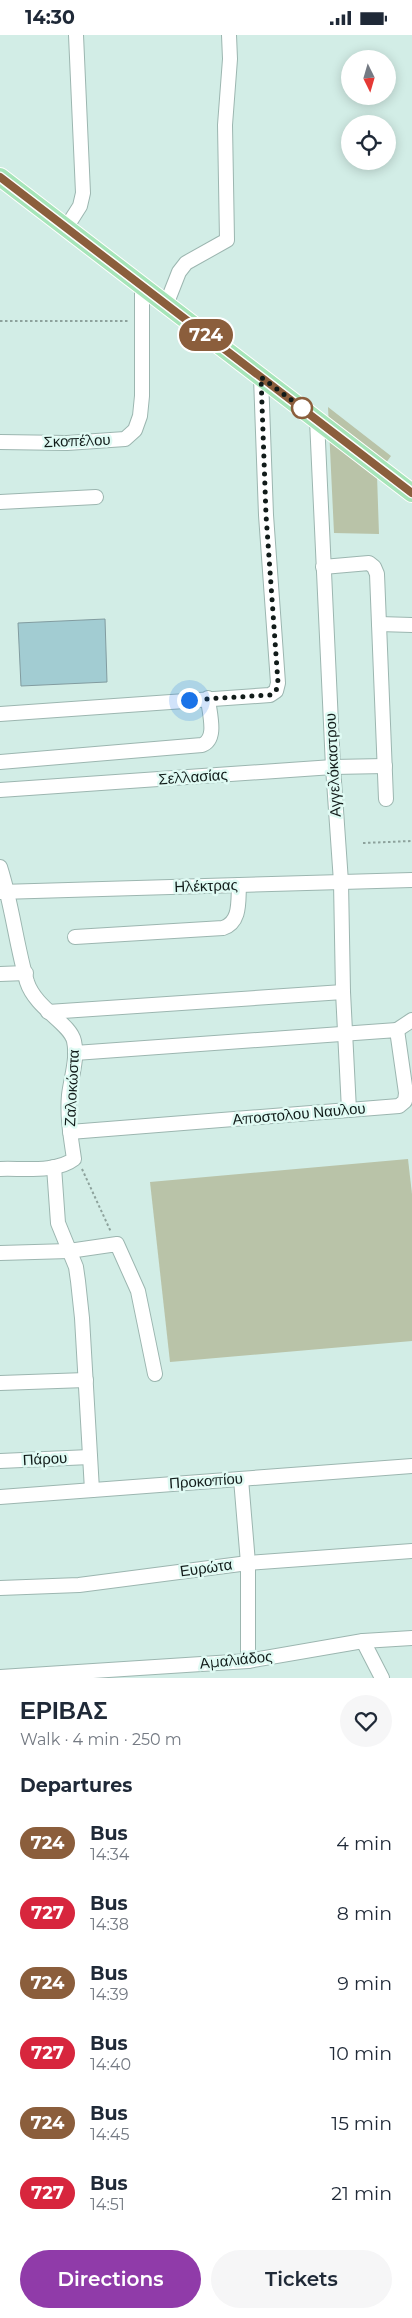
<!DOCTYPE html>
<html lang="en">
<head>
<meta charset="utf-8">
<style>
  body { margin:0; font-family:Montserrat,sans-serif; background:#f6f6f7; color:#1f2937; height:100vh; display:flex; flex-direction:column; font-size:19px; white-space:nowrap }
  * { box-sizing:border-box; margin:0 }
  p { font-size:16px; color:#747a83 }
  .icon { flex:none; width:28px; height:28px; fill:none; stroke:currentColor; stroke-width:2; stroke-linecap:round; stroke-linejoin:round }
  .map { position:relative; height:1643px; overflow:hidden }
  .side { display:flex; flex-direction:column; background:#fff; flex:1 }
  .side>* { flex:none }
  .badge { padding:0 10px; border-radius:16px; font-size:18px; line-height:32px }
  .needle { width:32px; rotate:175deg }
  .controls { position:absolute; left:341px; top:15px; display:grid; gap:10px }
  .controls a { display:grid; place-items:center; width:55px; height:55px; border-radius:50%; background:#fff; box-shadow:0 2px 12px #0003; font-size:25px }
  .you { position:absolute; width:25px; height:25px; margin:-12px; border:4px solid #fff; border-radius:50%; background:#1a73e8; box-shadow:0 0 0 8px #1a73e833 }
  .map>.badge { position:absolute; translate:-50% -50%; box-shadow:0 0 0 2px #fff }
  h2 { padding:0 20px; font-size:19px; line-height:45px }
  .round { display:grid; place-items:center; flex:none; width:52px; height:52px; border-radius:26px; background:#f6f6f7 }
  .headline { display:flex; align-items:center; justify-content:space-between; height:85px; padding:0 20px }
  h1 { font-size:24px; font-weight:600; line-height:38px }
  .action { display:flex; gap:10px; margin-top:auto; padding:10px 20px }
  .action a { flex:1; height:58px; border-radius:30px; background:#903ba9; color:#fff; font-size:20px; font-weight:600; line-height:58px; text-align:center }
  .action a+a { background:#f6f6f7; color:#1f2937 }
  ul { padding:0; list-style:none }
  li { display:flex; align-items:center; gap:15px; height:70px; padding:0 20px }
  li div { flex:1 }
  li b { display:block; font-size:19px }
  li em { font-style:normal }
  li .badge { min-width:55px; font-weight:700; text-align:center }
  .status { display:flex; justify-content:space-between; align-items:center; height:35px; padding:0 25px; background:#fff; direction:ltr }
  .status svg { height:14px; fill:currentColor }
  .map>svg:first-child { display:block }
  .green { fill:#b9c3a8 }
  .building { fill:#a2ccd2; stroke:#829ca0 }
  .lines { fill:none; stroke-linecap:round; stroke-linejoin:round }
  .minor-casing { stroke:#9cb6b0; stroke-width:16 }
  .major-casing { stroke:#fff; stroke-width:20 }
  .path { stroke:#8da29c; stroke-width:2; stroke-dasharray:2.5 2.5; stroke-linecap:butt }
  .minor { stroke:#fff; stroke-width:14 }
  .major { stroke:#a6e5b9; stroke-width:18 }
  .line-casing { stroke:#fff; stroke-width:11 }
  .line { stroke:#8b5e3c; stroke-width:8 }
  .walk { stroke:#111b19; stroke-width:5; stroke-dasharray:0 9 }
  .stop-dot { fill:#fff; stroke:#8b5e3c; stroke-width:2.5 }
  .labels { text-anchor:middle; stroke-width:5; stroke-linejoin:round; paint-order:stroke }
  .street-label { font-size:15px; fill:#111b19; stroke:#dffaf3 }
</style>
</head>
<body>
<div class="status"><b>14:30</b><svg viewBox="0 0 49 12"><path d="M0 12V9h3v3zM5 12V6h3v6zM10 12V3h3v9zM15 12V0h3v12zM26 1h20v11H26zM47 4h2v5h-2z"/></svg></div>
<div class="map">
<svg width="412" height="1643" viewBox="0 0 412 1643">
  <rect width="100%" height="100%" fill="#d2ede6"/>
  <g class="green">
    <polygon points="328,372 391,421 377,440 379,499 334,498"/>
    <polygon points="408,1124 412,1159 412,1306 170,1327 150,1147"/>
  </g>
  <polygon class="building" points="105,584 107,647 21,651 18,588"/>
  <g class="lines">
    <defs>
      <g id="minor">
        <polyline points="66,193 80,171 83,158 76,0"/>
        <polyline points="166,270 179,237 186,228 227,205 225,90 230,24 229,0"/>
        <polyline points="317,385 333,732 341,847 343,957 349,1075"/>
        <polyline points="0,407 67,408 125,404 135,395 140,381 142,361 142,251"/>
        <polyline points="0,467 96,462"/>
        <polyline points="323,532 369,528 374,532 377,539 386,764"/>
        <polyline points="379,589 412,590"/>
        <polyline points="0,679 270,660 276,656 278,648 266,480 261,342"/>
        <path d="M0 727 202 710C218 704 209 678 208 663"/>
        <polyline points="0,755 333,732 385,731"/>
        <path d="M0 832C12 869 16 909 27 947 36 974 70 988 74 1006 78 1023 71 1043 69 1060 67 1082 71 1103 74 1124 56 1138 22 1133 0 1134"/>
        <polyline points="0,857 412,845"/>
        <path d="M75 902 223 893C241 887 238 866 239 850"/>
        <polyline points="0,939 26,938"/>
        <polyline points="48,977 343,957"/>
        <polyline points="397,995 412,985"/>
        <polyline points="70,1097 399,1071 405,1066 406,1058 397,995 75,1018"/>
        <polyline points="54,1132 58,1188 76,1232 78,1246 82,1283 92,1455"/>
        <polyline points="0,1218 69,1216 117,1209 138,1256 155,1339"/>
        <polyline points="0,1348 86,1345"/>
        <polyline points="0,1426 90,1422"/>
        <polyline points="241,1444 248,1528 248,1626"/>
        <polyline points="0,1462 412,1431"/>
        <polyline points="0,1553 79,1550 248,1528 412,1516"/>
        <polyline points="363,1606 382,1643"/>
        <polyline points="0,1642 248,1626 363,1606 412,1603"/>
      </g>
      <polyline id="major" points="0,142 412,458"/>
    </defs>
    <use href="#minor" class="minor-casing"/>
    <use href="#major" class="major-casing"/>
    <g class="path">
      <polyline points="0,286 129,286"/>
      <polyline points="363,808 412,806"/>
      <polyline points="82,1134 111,1197"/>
    </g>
    <use href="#minor" class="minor"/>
    <use href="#major" class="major"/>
  </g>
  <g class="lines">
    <defs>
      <polyline id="line" points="0,142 412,458"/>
    </defs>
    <use href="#line" class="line-casing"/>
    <use href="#line" class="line"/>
    <polyline class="walk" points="189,665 270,660 276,656 278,648 266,480 261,342 302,373"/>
  </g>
  <circle class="stop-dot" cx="302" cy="373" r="10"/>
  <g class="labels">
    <g class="street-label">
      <text transform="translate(77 406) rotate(-2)" y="5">Σκοπέλου</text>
      <text transform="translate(333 730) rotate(-93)" y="5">Αγγελόκαστρου</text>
      <text transform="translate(193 742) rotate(-4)" y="5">Σελλασίας</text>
      <text transform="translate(206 851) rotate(-2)" y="5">Ηλέκτρας</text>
      <text transform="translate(72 1053) rotate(-87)" y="5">Ζαλοκώστα</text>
      <text transform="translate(299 1079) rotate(-5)" y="5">Αποστολου Ναυλου</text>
      <text transform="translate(45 1424) rotate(-3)" y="5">Πάρου</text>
      <text transform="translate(206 1446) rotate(-4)" y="5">Προκοπίου</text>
      <text transform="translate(206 1533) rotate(-8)" y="5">Ευρώτα</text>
      <text transform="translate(236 1625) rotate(-6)" y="5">Αμαλιάδος</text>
    </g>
  </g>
</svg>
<div class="controls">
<a><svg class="needle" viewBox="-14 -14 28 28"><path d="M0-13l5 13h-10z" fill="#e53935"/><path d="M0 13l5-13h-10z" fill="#747a83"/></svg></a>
<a><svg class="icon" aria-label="locate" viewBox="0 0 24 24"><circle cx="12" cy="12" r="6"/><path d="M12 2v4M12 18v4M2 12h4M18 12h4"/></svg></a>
</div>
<div class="you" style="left:189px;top:665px"></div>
<b class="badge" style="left:206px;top:300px;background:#8b5e3c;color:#fff">724</b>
</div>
<section class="side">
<div class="headline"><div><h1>ΕΡΙΒΑΣ</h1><p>Walk · 4 min · 250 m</p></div><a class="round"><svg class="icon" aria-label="heart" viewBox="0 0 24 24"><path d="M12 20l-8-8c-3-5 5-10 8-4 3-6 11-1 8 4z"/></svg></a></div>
<h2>Departures</h2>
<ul>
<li><span class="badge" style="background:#8b5e3c;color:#fff">724</span><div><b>Bus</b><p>14:34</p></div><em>4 min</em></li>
<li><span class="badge" style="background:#d7263d;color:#fff">727</span><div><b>Bus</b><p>14:38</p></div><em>8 min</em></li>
<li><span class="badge" style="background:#8b5e3c;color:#fff">724</span><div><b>Bus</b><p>14:39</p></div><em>9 min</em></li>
<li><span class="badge" style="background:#d7263d;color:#fff">727</span><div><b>Bus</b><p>14:40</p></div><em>10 min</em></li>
<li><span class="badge" style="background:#8b5e3c;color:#fff">724</span><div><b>Bus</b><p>14:45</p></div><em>15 min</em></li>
<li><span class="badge" style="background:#d7263d;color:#fff">727</span><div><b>Bus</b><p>14:51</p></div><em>21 min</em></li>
</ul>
<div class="action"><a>Directions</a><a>Tickets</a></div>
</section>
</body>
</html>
